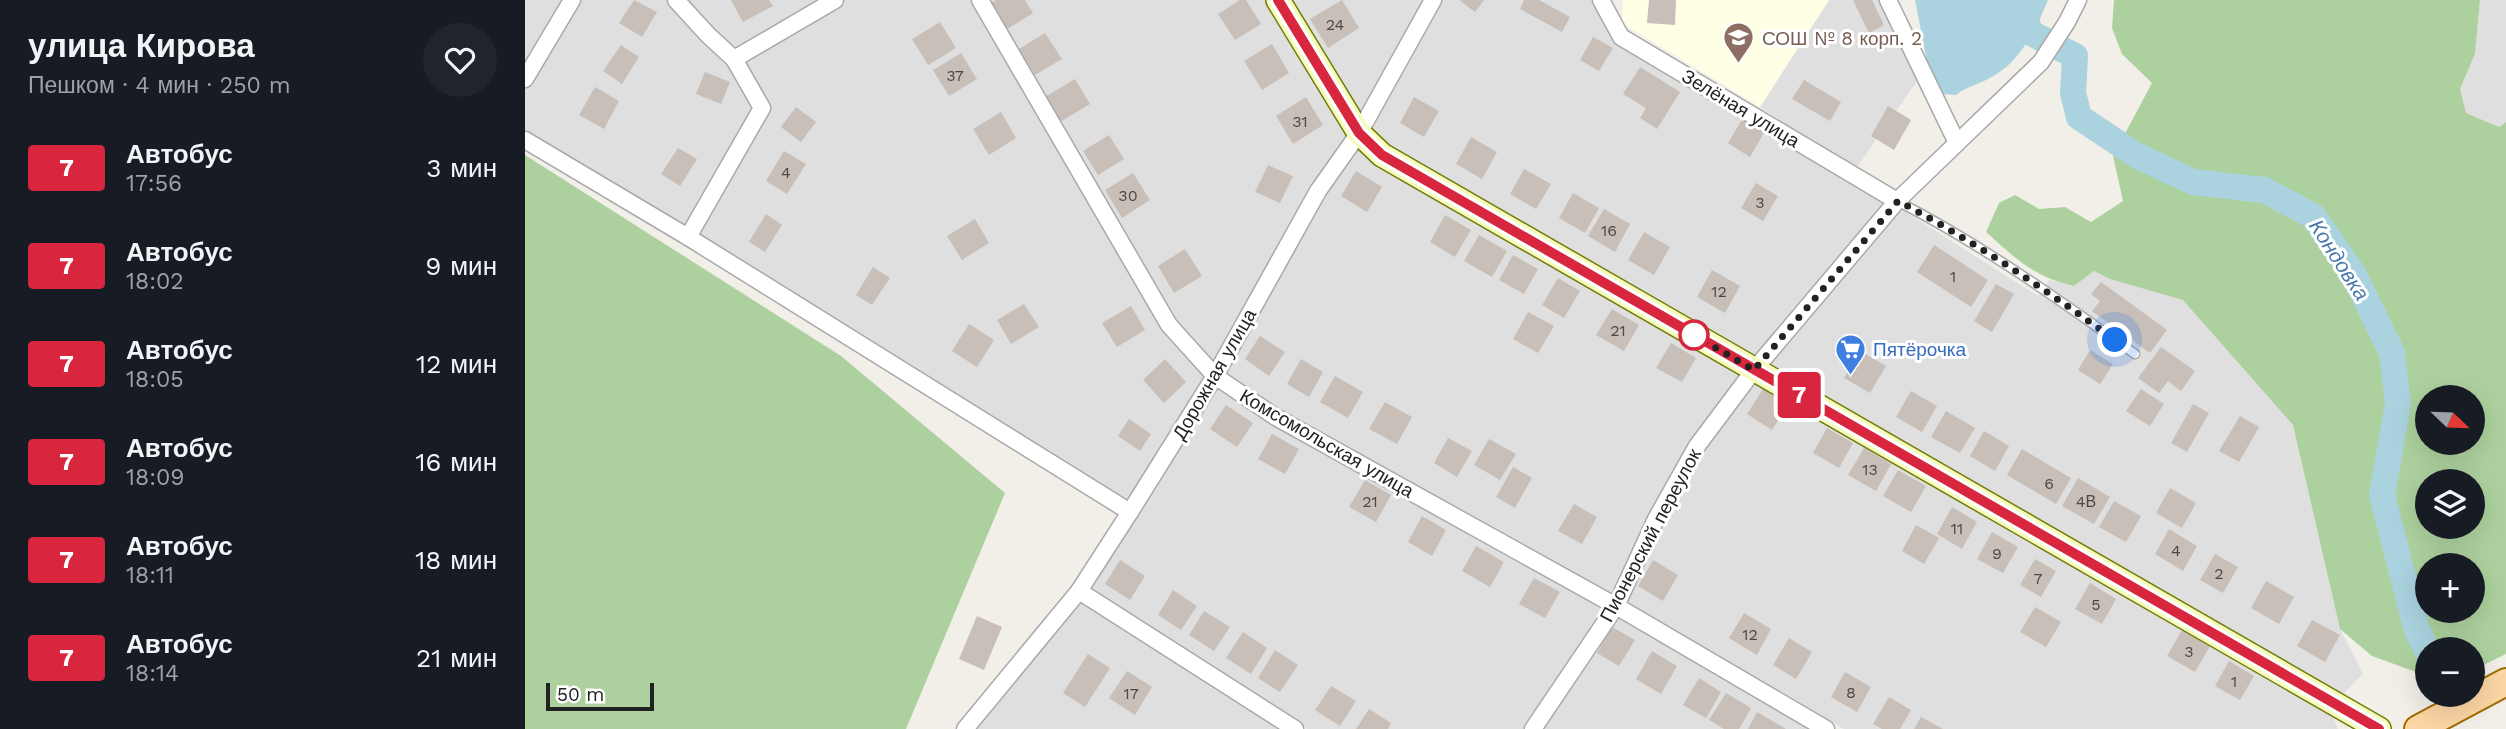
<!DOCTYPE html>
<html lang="ru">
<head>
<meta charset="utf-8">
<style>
  body { margin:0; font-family:"Work Sans",sans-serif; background:#20242c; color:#f1f3f6; height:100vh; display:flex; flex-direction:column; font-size:26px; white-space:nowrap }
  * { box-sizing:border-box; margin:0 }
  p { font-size:23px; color:#9ea1a6 }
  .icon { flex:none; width:38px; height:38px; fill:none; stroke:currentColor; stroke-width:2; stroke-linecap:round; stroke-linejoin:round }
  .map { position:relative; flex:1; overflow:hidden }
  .drawer { display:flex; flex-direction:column; background:#171b24; width:525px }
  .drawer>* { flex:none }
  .badge { padding:0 14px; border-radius:5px; font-size:24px; line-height:46px }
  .needle { width:46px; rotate:113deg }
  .buttons { position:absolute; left:1890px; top:385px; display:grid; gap:14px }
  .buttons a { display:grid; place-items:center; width:70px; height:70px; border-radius:50%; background:#171b24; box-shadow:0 7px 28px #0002; font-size:35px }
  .scale { position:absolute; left:21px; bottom:18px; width:108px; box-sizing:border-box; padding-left:7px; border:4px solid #222; border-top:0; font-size:19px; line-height:24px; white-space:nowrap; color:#222; -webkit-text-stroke:5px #fff; paint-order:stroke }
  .you { position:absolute; width:35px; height:35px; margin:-18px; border:5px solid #fff; border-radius:50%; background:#1a73e8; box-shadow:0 0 0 10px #1a73e833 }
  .map>.badge { position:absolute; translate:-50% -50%; box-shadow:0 0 0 4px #fff }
  .round { display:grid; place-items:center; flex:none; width:74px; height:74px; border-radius:37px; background:#20242c }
  .headline { display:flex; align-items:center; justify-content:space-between; height:119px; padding:0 28px }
  h1 { font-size:33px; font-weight:700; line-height:52px }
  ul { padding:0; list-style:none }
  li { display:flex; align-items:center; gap:21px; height:98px; padding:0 28px }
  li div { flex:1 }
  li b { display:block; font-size:26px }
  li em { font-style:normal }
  li .badge { min-width:77px; font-weight:700; text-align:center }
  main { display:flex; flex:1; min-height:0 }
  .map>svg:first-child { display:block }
  .residential { fill:#e0dfdf }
  .education { fill:#ffffe5 }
  .forest { fill:#add19e; fill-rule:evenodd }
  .water { fill:#aad3df }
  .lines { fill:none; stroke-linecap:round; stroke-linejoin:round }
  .river { stroke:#aad3df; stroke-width:26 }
  .building { fill:#c7bfb8 }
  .lane-casing { stroke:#a9a9a9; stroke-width:11 }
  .street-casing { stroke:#a9a9a9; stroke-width:19 }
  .secondary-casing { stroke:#707d05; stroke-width:26 }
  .primary-casing { stroke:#a06b00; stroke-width:30 }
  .lane { stroke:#fff; stroke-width:8 }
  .street { stroke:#fff; stroke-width:16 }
  .secondary { stroke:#f7fabf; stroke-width:23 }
  .primary { stroke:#fcd6a4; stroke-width:26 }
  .line-casing { stroke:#fff; stroke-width:16 }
  .line { stroke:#d7263d; stroke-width:10 }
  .walk { stroke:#222; stroke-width:7; stroke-dasharray:0 12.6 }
  .stop-dot { fill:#fff; stroke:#d7263d; stroke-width:3.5 }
  .labels { text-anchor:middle; stroke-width:6; stroke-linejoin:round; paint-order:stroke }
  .number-label { font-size:16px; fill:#4b4948 }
  .education-label { font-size:19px; fill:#785e54; stroke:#fff; text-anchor:start }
  .street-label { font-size:19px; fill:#222; stroke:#fff }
  .shop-label { font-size:19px; fill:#366cbe; stroke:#fff; text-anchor:start }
  .water-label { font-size:21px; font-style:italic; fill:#4a7aab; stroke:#fff }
</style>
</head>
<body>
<main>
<section class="drawer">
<div class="headline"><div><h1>улица Кирова</h1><p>Пешком · 4 мин · 250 m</p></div><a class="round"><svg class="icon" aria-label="heart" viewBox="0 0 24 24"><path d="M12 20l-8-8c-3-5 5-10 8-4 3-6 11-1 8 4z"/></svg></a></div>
<ul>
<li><span class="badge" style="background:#d7263d;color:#fff">7</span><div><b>Автобус</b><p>17:56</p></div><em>3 мин</em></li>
<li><span class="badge" style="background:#d7263d;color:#fff">7</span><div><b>Автобус</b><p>18:02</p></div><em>9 мин</em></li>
<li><span class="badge" style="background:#d7263d;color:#fff">7</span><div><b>Автобус</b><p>18:05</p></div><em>12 мин</em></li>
<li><span class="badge" style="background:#d7263d;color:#fff">7</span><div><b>Автобус</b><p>18:09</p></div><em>16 мин</em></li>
<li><span class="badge" style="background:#d7263d;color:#fff">7</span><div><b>Автобус</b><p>18:11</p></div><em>18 мин</em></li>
<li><span class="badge" style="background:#d7263d;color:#fff">7</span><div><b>Автобус</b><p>18:14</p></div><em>21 мин</em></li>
</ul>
</section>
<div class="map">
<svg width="1981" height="729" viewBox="0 0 1981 729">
  <rect width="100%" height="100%" fill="#f2efe9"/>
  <g class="residential">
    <polygon points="0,0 42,0 0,71"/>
    <polygon points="52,0 148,0 206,63 234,107 162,232 0,136 0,87"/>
    <polygon points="158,0 303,0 211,54"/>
    <polygon points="316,0 451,0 639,327 685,376 605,503 169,234 241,108 214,60"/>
    <polygon points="458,0 748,0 829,133 689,370 646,321"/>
    <polygon points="758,0 903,0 834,124"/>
    <polygon points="915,0 1071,0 1094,43 1368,202 1228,364 841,132"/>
    <polygon points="1304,0 1353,0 1392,81 1330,170 1235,107"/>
    <polygon points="1955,0 1981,0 1981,122 1974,127 1941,113 1935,89 1950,54"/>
    <polygon points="834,142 1219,373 1087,598 752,412 699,375 798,196"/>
    <polygon points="1376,209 1513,296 1524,280 1549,286 1569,271 1585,279 1658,299 1768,425 1815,629 1838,673 1815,698 1238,369"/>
    <polygon points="1229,379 1807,714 1813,729 1319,729 1096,603 1137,519 1177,448"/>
    <polygon points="694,387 1079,608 999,729 782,729 560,589"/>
    <polygon points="555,597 760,729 446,729"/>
    <polygon points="1090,612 1287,729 1015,729"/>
  </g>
  <polygon class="education" points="1098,0 1304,0 1235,107 1097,23"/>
  <g class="forest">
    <path d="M1589 0H1955L1950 54 1935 89 1941 113 1974 127 1981 122V654L1948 670V649H1902V676L1847 656 1815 629 1768 425 1658 300 1585 279 1569 271 1549 286C1509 277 1491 259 1461 232L1474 203 1490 195 1514 209 1540 207 1566 222 1598 201 1588 156 1627 83 1597 54 1587 28ZM1902 397H1948V443H1902ZM1902 481H1948V527H1902ZM1902 565H1948V611H1902Z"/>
    <polygon points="0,155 316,356 480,493 381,729 0,729"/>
  </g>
  <path class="water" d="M1390 0H1523C1511 29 1495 63 1465 78 1453 85 1442 86 1431 95L1415 94 1407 87Z"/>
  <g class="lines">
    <polyline class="river" points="1492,0 1506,33 1550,56 1548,93 1554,117 1611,155 1668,182 1739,190 1788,216 1828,273 1867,353 1873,404 1857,495 1891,627 1902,652"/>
  </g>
  <g class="building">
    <polygon points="109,0 132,12 117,37 94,23"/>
    <polygon points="206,0 244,0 248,6 218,22"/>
    <polygon points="471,0 500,0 508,13 481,30 465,3"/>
    <polygon points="715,0 721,0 736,24 710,40 693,14"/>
    <polygon points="817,0 834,28 803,48 785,19"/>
    <polygon points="934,0 959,0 950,12"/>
    <polygon points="999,0 1014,0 1045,17 1037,32 995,9"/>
    <polygon points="1124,0 1151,0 1150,25 1122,23"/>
    <polygon points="1328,0 1347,0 1359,25 1344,33"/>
    <polygon points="415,22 431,48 403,65 387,39"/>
    <polygon points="520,33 537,59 510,75 494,49"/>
    <polygon points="1068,37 1088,48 1074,71 1055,60"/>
    <polygon points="747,44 764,73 737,90 719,61"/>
    <polygon points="96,45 114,57 97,84 78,71"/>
    <polygon points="436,53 452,79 424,96 408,70"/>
    <polygon points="1115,67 1155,92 1132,129 1115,118 1121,108 1098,94"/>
    <polygon points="180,72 205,82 196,104 171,94"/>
    <polygon points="550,79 565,104 535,122 520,97"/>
    <polygon points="1279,80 1316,102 1305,121 1267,99"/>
    <polygon points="70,87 94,101 79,129 54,115"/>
    <polygon points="781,97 798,125 768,144 751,116"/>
    <polygon points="889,97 914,111 899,137 875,123"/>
    <polygon points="1363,106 1386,120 1369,150 1346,136"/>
    <polygon points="271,107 291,122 276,142 256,127"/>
    <polygon points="476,112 491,138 464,155 448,129"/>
    <polygon points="1218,118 1240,131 1225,157 1203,143"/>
    <polygon points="584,135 599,159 573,175 558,151"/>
    <polygon points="946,137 972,152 957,179 931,164"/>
    <polygon points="153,148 172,159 155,186 136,174"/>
    <polygon points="259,151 281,164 262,194 241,181"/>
    <polygon points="743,165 768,176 755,203 730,192"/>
    <polygon points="999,169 1026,184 1011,209 985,194"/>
    <polygon points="831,171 857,187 842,212 816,196"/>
    <polygon points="608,173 625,200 597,218 580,190"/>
    <polygon points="1231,183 1253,196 1238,221 1216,208"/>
    <polygon points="1048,193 1074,208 1060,233 1034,218"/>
    <polygon points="1079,209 1105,224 1090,252 1063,236"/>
    <polygon points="241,214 257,225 240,252 224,242"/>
    <polygon points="920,215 946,230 930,257 905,242"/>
    <polygon points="450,219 464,243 437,260 422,236"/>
    <polygon points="1119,232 1145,247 1129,275 1103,260"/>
    <polygon points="954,235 982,251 967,277 939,261"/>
    <polygon points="1409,245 1463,280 1446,307 1392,272"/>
    <polygon points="660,249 677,276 649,293 633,266"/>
    <polygon points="988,255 1013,269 999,294 974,280"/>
    <polygon points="348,267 365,278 347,305 331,295"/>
    <polygon points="1187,270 1215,286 1200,313 1172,297"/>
    <polygon points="1033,278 1055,291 1039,318 1017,305"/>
    <polygon points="1576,282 1642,330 1625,353 1567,311 1575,301 1566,294"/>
    <polygon points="1471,284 1489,294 1467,332 1449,321"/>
    <polygon points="499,304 514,327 486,344 472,320"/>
    <polygon points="606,306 620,330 592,347 577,323"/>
    <polygon points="1087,309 1114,325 1099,351 1071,335"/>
    <polygon points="1003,312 1029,326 1013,353 988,339"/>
    <polygon points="444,324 469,340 452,367 427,351"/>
    <polygon points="735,336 760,352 744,376 720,359"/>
    <polygon points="1146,343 1171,358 1157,382 1131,368"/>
    <polygon points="1636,347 1670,371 1656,391 1643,381 1634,393 1613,378"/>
    <polygon points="1565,350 1588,364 1575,384 1553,370"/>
    <polygon points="1335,351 1361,366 1345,393 1319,378"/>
    <polygon points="640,359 661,382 639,403 618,380"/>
    <polygon points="776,359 798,372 784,397 762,384"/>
    <polygon points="810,376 838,392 823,418 795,402"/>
    <polygon points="1238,389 1263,405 1247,430 1222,414"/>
    <polygon points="1616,389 1639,404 1625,426 1601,411"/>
    <polygon points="1386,391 1412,406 1397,432 1371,417"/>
    <polygon points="860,402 887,417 872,444 844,429"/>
    <polygon points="1668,404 1684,413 1662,452 1646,443"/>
    <polygon points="701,405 728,423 712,447 685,429"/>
    <polygon points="1421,411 1450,428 1435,453 1406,437"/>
    <polygon points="1715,416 1734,427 1714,462 1694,451"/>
    <polygon points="604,419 626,434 615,451 593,436"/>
    <polygon points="1302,428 1328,443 1314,468 1288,453"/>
    <polygon points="1459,431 1484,446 1470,471 1445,456"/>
    <polygon points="747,434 774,449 760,474 733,459"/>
    <polygon points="923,438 947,451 932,477 909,463"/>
    <polygon points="964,439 991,454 975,480 949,465"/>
    <polygon points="1339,448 1366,464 1351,491 1323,475"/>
    <polygon points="1497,449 1546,478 1531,504 1482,475"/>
    <polygon points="988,467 1007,478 990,508 971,497"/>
    <polygon points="1373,470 1401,486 1386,512 1358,496"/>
    <polygon points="1553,478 1585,497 1569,524 1537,506"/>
    <polygon points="840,480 866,495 851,522 824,507"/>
    <polygon points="1645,488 1671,503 1657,528 1631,513"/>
    <polygon points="1589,501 1616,516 1601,542 1574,527"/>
    <polygon points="1049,504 1072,517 1057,544 1033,531"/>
    <polygon points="1427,507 1452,522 1437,549 1412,534"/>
    <polygon points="897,516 921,530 907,556 883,542"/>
    <polygon points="1391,525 1414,538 1399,564 1377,551"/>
    <polygon points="1644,529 1672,546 1658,571 1630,554"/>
    <polygon points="1467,532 1493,547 1478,573 1452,559"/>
    <polygon points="951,546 979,562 965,587 937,571"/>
    <polygon points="1690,554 1713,567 1698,593 1675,580"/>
    <polygon points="1510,559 1531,571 1516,597 1495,585"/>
    <polygon points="595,560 620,576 605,600 580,584"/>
    <polygon points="1128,560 1153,575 1138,601 1113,586"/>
    <polygon points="1009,578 1035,592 1020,618 994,604"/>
    <polygon points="1741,581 1769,597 1754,624 1726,608"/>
    <polygon points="1565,583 1591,599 1577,624 1550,609"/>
    <polygon points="648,590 672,606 656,630 633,615"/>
    <polygon points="1510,607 1536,622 1521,647 1495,632"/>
    <polygon points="679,611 705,627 689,651 664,635"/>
    <polygon points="1219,613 1246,629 1232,655 1204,638"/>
    <polygon points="452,616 477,627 459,670 434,659"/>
    <polygon points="1787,620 1815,635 1800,662 1772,646"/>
    <polygon points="1087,627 1110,640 1094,666 1072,653"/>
    <polygon points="1657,630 1685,646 1670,672 1642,656"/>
    <polygon points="718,632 742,648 726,674 701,658"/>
    <polygon points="1264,638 1287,652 1271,679 1248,665"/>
    <polygon points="750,650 773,665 755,692 733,678"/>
    <polygon points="1127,651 1152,666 1136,694 1111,679"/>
    <polygon points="563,654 585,668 560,707 538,693"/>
    <polygon points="1704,661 1729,676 1715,700 1690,686"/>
    <polygon points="602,671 627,687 610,715 584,698"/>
    <polygon points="1320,672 1346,687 1332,712 1306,697"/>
    <polygon points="1174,678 1196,692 1181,718 1158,705"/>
    <polygon points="806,686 831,701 815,726 790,710"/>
    <polygon points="1201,693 1226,708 1214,729 1199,729 1184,720"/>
    <polygon points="1364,697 1386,710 1375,729 1357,729 1348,724"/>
    <polygon points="844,709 866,723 863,729 831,729"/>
    <polygon points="1232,712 1261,729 1223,729"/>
    <polygon points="1396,717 1418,729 1389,729"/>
  </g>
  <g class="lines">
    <defs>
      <path id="lane" d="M1372 201C1456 244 1533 299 1610 354"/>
      <g id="street">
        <polyline points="151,0 183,35 209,59"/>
        <polyline points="455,0 644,325 690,376 749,416 1091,606 1301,729"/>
        <polyline points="1076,0 1096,37 1372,201"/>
        <polyline points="1363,0 1432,143"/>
        <polyline points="0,79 47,0"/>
        <polyline points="0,140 163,237 605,512"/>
        <polyline points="163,237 237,108 209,59 310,0"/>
        <polyline points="554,591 770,729"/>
        <polyline points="440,729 554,591 605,512 690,376 793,191 834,133 908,0"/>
        <polyline points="1008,729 1091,606 1131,519 1172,446 1229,370 1372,201 1516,62 1542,22 1553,0"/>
      </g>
      <polyline id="secondary" points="753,0 834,133 857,155 1854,729"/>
      <polyline id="primary" points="1893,729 1981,682"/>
    </defs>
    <use href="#lane" class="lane-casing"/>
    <use href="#street" class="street-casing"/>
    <use href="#secondary" class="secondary-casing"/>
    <use href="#primary" class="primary-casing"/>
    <use href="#lane" class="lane"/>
    <use href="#street" class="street"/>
    <use href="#secondary" class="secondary"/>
    <use href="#primary" class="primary"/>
  </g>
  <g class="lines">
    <defs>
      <polyline id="line" points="753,0 834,133 857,155 1854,729"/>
    </defs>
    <use href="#line" class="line-casing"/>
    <use href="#line" class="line"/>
    <path class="walk" d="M1169 335 1229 370 1373 201C1449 241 1521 290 1590 340"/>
  </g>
  <defs>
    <symbol id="school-pin" viewBox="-11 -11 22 30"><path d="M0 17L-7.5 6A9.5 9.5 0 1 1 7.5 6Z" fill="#8d6e63" stroke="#fff"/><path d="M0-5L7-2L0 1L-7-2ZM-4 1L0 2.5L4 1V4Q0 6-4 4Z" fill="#fff"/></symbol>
    <symbol id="supermarket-pin" viewBox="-11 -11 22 30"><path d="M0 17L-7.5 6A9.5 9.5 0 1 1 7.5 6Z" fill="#3f7fe0" stroke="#fff"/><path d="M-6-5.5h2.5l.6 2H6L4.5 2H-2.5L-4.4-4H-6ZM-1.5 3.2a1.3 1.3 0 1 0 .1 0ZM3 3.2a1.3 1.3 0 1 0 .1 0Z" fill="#fff"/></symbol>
  </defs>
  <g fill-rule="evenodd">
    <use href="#school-pin" x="1196" y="20" width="35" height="47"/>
    <use href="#supermarket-pin" x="1308" y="332" width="35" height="47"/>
  </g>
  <circle class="stop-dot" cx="1169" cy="335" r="14"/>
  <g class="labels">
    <g class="number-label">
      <text x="810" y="30">24</text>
      <text x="430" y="81">37</text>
      <text x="775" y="127">31</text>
      <text x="261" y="178">4</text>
      <text x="603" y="201">30</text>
      <text x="1235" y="208">3</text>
      <text x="1084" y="236">16</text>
      <text x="1428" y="282">1</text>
      <text x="1194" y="297">12</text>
      <text x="1093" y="336">21</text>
      <text x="1345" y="475">13</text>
      <text x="1524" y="489">6</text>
      <text x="845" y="507">21</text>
      <text x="1561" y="507">4В</text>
      <text x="1432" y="534">11</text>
      <text x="1651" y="556">4</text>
      <text x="1472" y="559">9</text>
      <text x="1694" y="579">2</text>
      <text x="1513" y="584">7</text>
      <text x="1571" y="610">5</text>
      <text x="1225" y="640">12</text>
      <text x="1664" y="657">3</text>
      <text x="1709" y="687">1</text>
      <text x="1326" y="698">8</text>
      <text x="606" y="699">17</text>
    </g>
    <g class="education-label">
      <text x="1237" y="45">СОШ № 8 корп. 2</text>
    </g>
    <g class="street-label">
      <text transform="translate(1216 108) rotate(31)" y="7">Зелёная улица</text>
      <text transform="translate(689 374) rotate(-60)" y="7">Дорожная улица</text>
      <text transform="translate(802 443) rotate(30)" y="7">Комсомольская улица</text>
      <text transform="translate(1125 535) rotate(-62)" y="7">Пионерский переулок</text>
    </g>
    <g class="shop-label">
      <text x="1348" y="356">Пятёрочка</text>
    </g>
    <g class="water-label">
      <text transform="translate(1814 260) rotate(57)" y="7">Кондовка</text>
    </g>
  </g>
</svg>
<div class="buttons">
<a><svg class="needle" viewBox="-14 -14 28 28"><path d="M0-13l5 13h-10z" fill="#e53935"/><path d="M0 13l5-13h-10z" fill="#9ea1a6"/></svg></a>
<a><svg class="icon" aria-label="layers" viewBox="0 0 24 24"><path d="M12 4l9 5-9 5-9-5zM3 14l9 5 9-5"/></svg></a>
<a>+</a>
<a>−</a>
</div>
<div class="scale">50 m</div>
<div class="you" style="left:1590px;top:340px"></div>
<b class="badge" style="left:1274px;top:395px;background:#d7263d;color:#fff">7</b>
</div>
</main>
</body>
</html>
